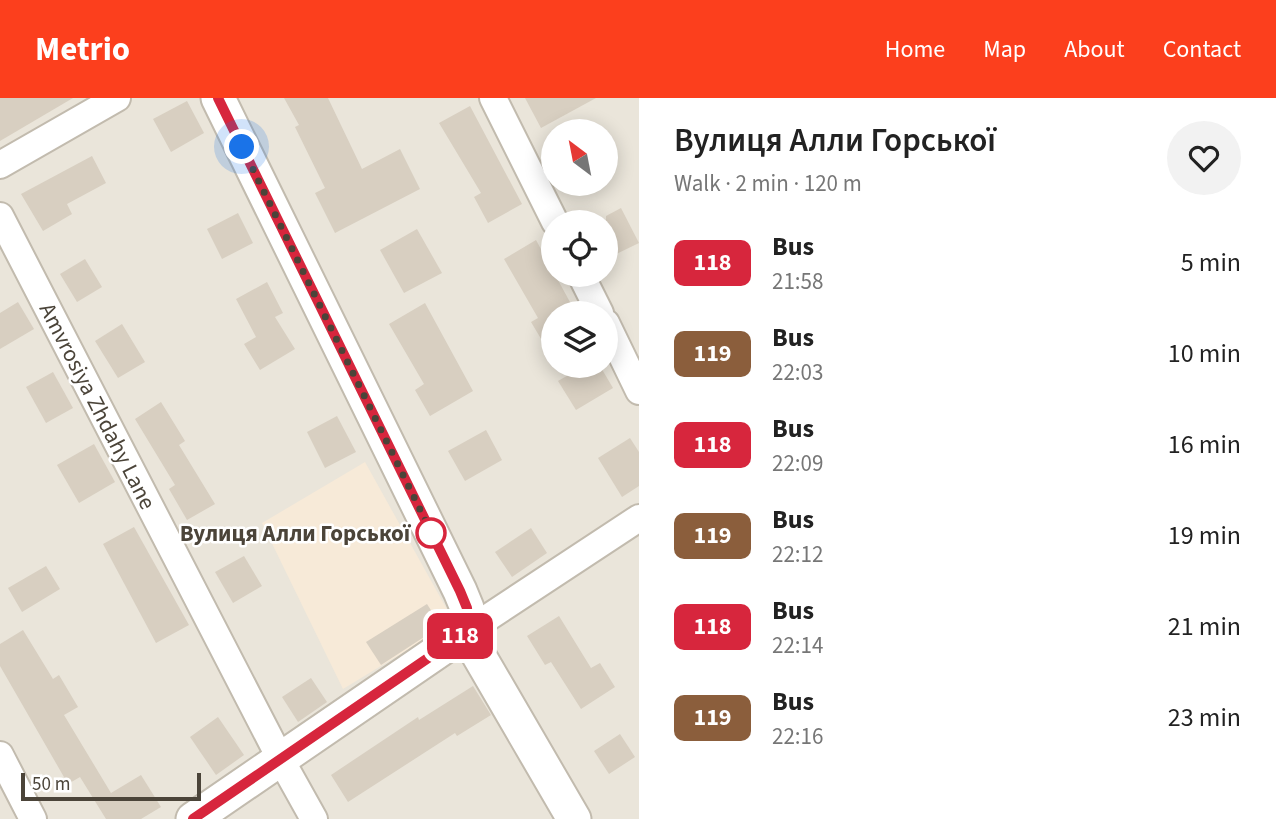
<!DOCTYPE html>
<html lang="en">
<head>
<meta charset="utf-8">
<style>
  body { margin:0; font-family:"Source Sans 3",sans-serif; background:#f2f2f2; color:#222; height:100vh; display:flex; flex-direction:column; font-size:26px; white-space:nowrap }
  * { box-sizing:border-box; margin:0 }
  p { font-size:23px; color:#767676 }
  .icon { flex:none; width:38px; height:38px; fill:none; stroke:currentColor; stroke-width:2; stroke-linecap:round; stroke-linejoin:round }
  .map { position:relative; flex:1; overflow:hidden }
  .sheet { display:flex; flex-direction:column; background:#fff; width:637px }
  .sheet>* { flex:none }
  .badge { padding:0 14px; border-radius:10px; font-size:24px; line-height:46px }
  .needle { width:46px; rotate:328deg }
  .tools { position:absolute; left:541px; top:21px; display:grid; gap:14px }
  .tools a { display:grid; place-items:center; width:77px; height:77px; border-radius:50%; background:#fff; box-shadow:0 4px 18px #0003; font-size:35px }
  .scale { position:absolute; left:21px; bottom:18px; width:180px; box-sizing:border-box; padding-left:7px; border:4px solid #4b4439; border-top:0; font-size:19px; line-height:24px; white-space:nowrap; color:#4b4439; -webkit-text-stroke:5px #fff; paint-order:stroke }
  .you { position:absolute; width:35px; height:35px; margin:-18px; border:5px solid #fff; border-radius:50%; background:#1a73e8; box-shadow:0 0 0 10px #1a73e833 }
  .map>.badge { position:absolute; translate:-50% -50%; box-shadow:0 0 0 4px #fff }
  .round { display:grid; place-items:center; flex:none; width:74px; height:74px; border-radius:37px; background:#f2f2f2 }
  .headline { display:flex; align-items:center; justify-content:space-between; height:119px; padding:0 35px }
  h1 { font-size:33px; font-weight:600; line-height:52px }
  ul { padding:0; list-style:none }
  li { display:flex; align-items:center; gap:21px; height:91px; padding:0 35px }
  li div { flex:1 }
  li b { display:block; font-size:26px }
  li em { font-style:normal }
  li .badge { min-width:77px; font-weight:700; text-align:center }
  header { display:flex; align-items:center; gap:42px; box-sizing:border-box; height:98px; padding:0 35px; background:#fc3f1d; color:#fff }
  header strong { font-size:33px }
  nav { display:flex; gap:38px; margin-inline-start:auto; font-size:24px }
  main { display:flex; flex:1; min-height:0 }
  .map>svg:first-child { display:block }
  .residential { fill:#eae5da; fill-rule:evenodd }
  .commercial { fill:#f7ead8 }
  .building { fill:#d8cfc1 }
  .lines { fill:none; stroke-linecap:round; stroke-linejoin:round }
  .minor-casing { stroke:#c2bbae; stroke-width:30 }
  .tertiary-casing { stroke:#c2bbae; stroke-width:37 }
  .minor { stroke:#fff; stroke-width:26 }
  .tertiary { stroke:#fff; stroke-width:33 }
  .line-casing { stroke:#fff; stroke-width:16 }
  .line { stroke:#d7263d; stroke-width:10 }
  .walk { stroke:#4b4439; stroke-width:7; stroke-dasharray:0 12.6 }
  .stop-dot { fill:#fff; stroke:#d7263d; stroke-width:3.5 }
  .labels { text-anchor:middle; stroke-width:5; stroke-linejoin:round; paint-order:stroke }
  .street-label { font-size:23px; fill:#4b4439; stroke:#fff }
  .stop-label { font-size:23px; font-weight:bold; fill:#4b4439; stroke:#fff; text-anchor:end }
</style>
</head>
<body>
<header>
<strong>Metrio</strong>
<nav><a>Home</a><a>Map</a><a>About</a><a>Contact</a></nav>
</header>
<main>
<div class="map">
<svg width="639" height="721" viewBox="0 0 639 721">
  <rect width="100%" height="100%" fill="#f6f3ec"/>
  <path class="residential" d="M0 0H639V721H0ZM553 33H606V86H553ZM553 124H606V177H553ZM553 215H606V268H553Z"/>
  <polygon class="commercial" points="365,364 449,515 445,529 343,591 262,425"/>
  <g class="building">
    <polygon points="0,0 73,0 0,43"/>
    <polygon points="284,0 328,0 362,71 400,51 420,91 335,135 315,95 325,90 295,29 299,27"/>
    <polygon points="525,0 596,0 541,30"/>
    <polygon points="187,3 204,35 171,54 153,21"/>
    <polygon points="470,8 522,106 488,125 474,99 481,95 439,25"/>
    <polygon points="92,58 106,85 67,106 72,116 43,133 21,96"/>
    <polygon points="621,110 639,145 606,161 606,118"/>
    <polygon points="238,115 253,145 222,161 207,131"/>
    <polygon points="417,131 442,175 404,195 380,152"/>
    <polygon points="536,142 576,215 553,215 553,261 531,224 538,220 504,161"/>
    <polygon points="85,161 102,189 77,204 60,176"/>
    <polygon points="267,184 283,215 275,219 295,251 260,272 244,246 256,239 236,201"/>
    <polygon points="18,204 34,231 0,251 0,215"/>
    <polygon points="425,205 473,293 430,318 415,292 424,286 389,226"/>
    <polygon points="122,226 145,264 118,280 95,243"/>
    <polygon points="584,268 600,268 613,290 576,312 558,283"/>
    <polygon points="53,274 73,310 46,325 26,289"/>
    <polygon points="161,304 185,343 179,347 215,406 187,422 169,391 175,387 135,321"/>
    <polygon points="337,318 356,354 325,370 307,334"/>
    <polygon points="486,332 502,362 465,383 448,353"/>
    <polygon points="630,340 639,354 639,388 622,399 598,360"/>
    <polygon points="94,346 115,384 79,405 57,367"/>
    <polygon points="134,429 189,527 156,545 103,446"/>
    <polygon points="531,430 547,455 512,479 495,454"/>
    <polygon points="244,458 262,488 233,505 215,474"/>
    <polygon points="46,468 60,491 22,514 8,490"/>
    <polygon points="427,506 441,528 381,567 366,544"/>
    <polygon points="559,518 591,570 600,565 615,589 581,611 551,564 545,567 527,538"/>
    <polygon points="23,532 53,581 59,577 78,609 64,617 111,695 141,677 161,709 141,721 106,721 80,679 68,686 0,568 0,546"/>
    <polygon points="311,580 327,604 298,624 282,599"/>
    <polygon points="473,588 491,617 457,638 455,635 348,704 331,677 418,619 419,622"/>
    <polygon points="218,619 244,657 216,677 190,639"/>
    <polygon points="620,636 635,659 609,676 594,653"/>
  </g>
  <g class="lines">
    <defs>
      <g id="minor">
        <polyline points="493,0 555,124"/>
        <polyline points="0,67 117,0"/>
        <polyline points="0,118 281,662 314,721"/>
        <polyline points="581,177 600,215"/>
        <polyline points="606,225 639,293"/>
        <polyline points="469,532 639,420"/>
        <polyline points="0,657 33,721"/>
      </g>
      <g id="tertiary">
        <polyline points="218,0 460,493 467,510 471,544 574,721"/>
        <polyline points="193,721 469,532"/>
      </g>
    </defs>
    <use href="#minor" class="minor-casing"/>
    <use href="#tertiary" class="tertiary-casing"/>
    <use href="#minor" class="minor"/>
    <use href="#tertiary" class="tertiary"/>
  </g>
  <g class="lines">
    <defs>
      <polyline id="line" points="193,721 469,532 467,510 460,493 218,0"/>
    </defs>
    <use href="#line" class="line-casing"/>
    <use href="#line" class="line"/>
    <polyline class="walk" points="242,49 436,444 431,435"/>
  </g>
  <circle class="stop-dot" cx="431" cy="435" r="14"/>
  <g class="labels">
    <g class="street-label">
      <text transform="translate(98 308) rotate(63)" y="8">Amvrosiya Zhdahy Lane</text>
    </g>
    <g class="stop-label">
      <text x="410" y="443">Вулиця Алли Горської</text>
    </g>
  </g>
</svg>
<div class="tools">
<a><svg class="needle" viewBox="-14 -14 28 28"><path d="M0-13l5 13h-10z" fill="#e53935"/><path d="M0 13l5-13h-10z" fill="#767676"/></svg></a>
<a><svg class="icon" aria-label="locate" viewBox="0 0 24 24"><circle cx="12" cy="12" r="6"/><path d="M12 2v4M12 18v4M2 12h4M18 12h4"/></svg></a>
<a><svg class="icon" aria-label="layers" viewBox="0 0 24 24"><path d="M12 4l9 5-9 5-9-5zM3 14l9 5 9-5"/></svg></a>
</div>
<div class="scale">50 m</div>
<div class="you" style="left:242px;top:49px"></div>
<b class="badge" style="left:460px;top:538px;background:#d7263d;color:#fff">118</b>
</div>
<section class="sheet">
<div class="headline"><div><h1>Вулиця Алли Горської</h1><p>Walk · 2 min · 120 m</p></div><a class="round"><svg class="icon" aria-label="heart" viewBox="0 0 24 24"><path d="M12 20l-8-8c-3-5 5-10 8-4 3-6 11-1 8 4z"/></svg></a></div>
<ul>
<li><span class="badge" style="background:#d7263d;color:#fff">118</span><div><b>Bus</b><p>21:58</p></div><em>5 min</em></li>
<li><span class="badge" style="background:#8b5e3c;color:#fff">119</span><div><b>Bus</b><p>22:03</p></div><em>10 min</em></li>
<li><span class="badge" style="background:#d7263d;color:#fff">118</span><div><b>Bus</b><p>22:09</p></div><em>16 min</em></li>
<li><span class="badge" style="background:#8b5e3c;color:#fff">119</span><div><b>Bus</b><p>22:12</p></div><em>19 min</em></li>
<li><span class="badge" style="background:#d7263d;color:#fff">118</span><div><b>Bus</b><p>22:14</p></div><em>21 min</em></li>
<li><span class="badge" style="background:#8b5e3c;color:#fff">119</span><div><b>Bus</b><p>22:16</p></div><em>23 min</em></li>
</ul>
</section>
</main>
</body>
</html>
